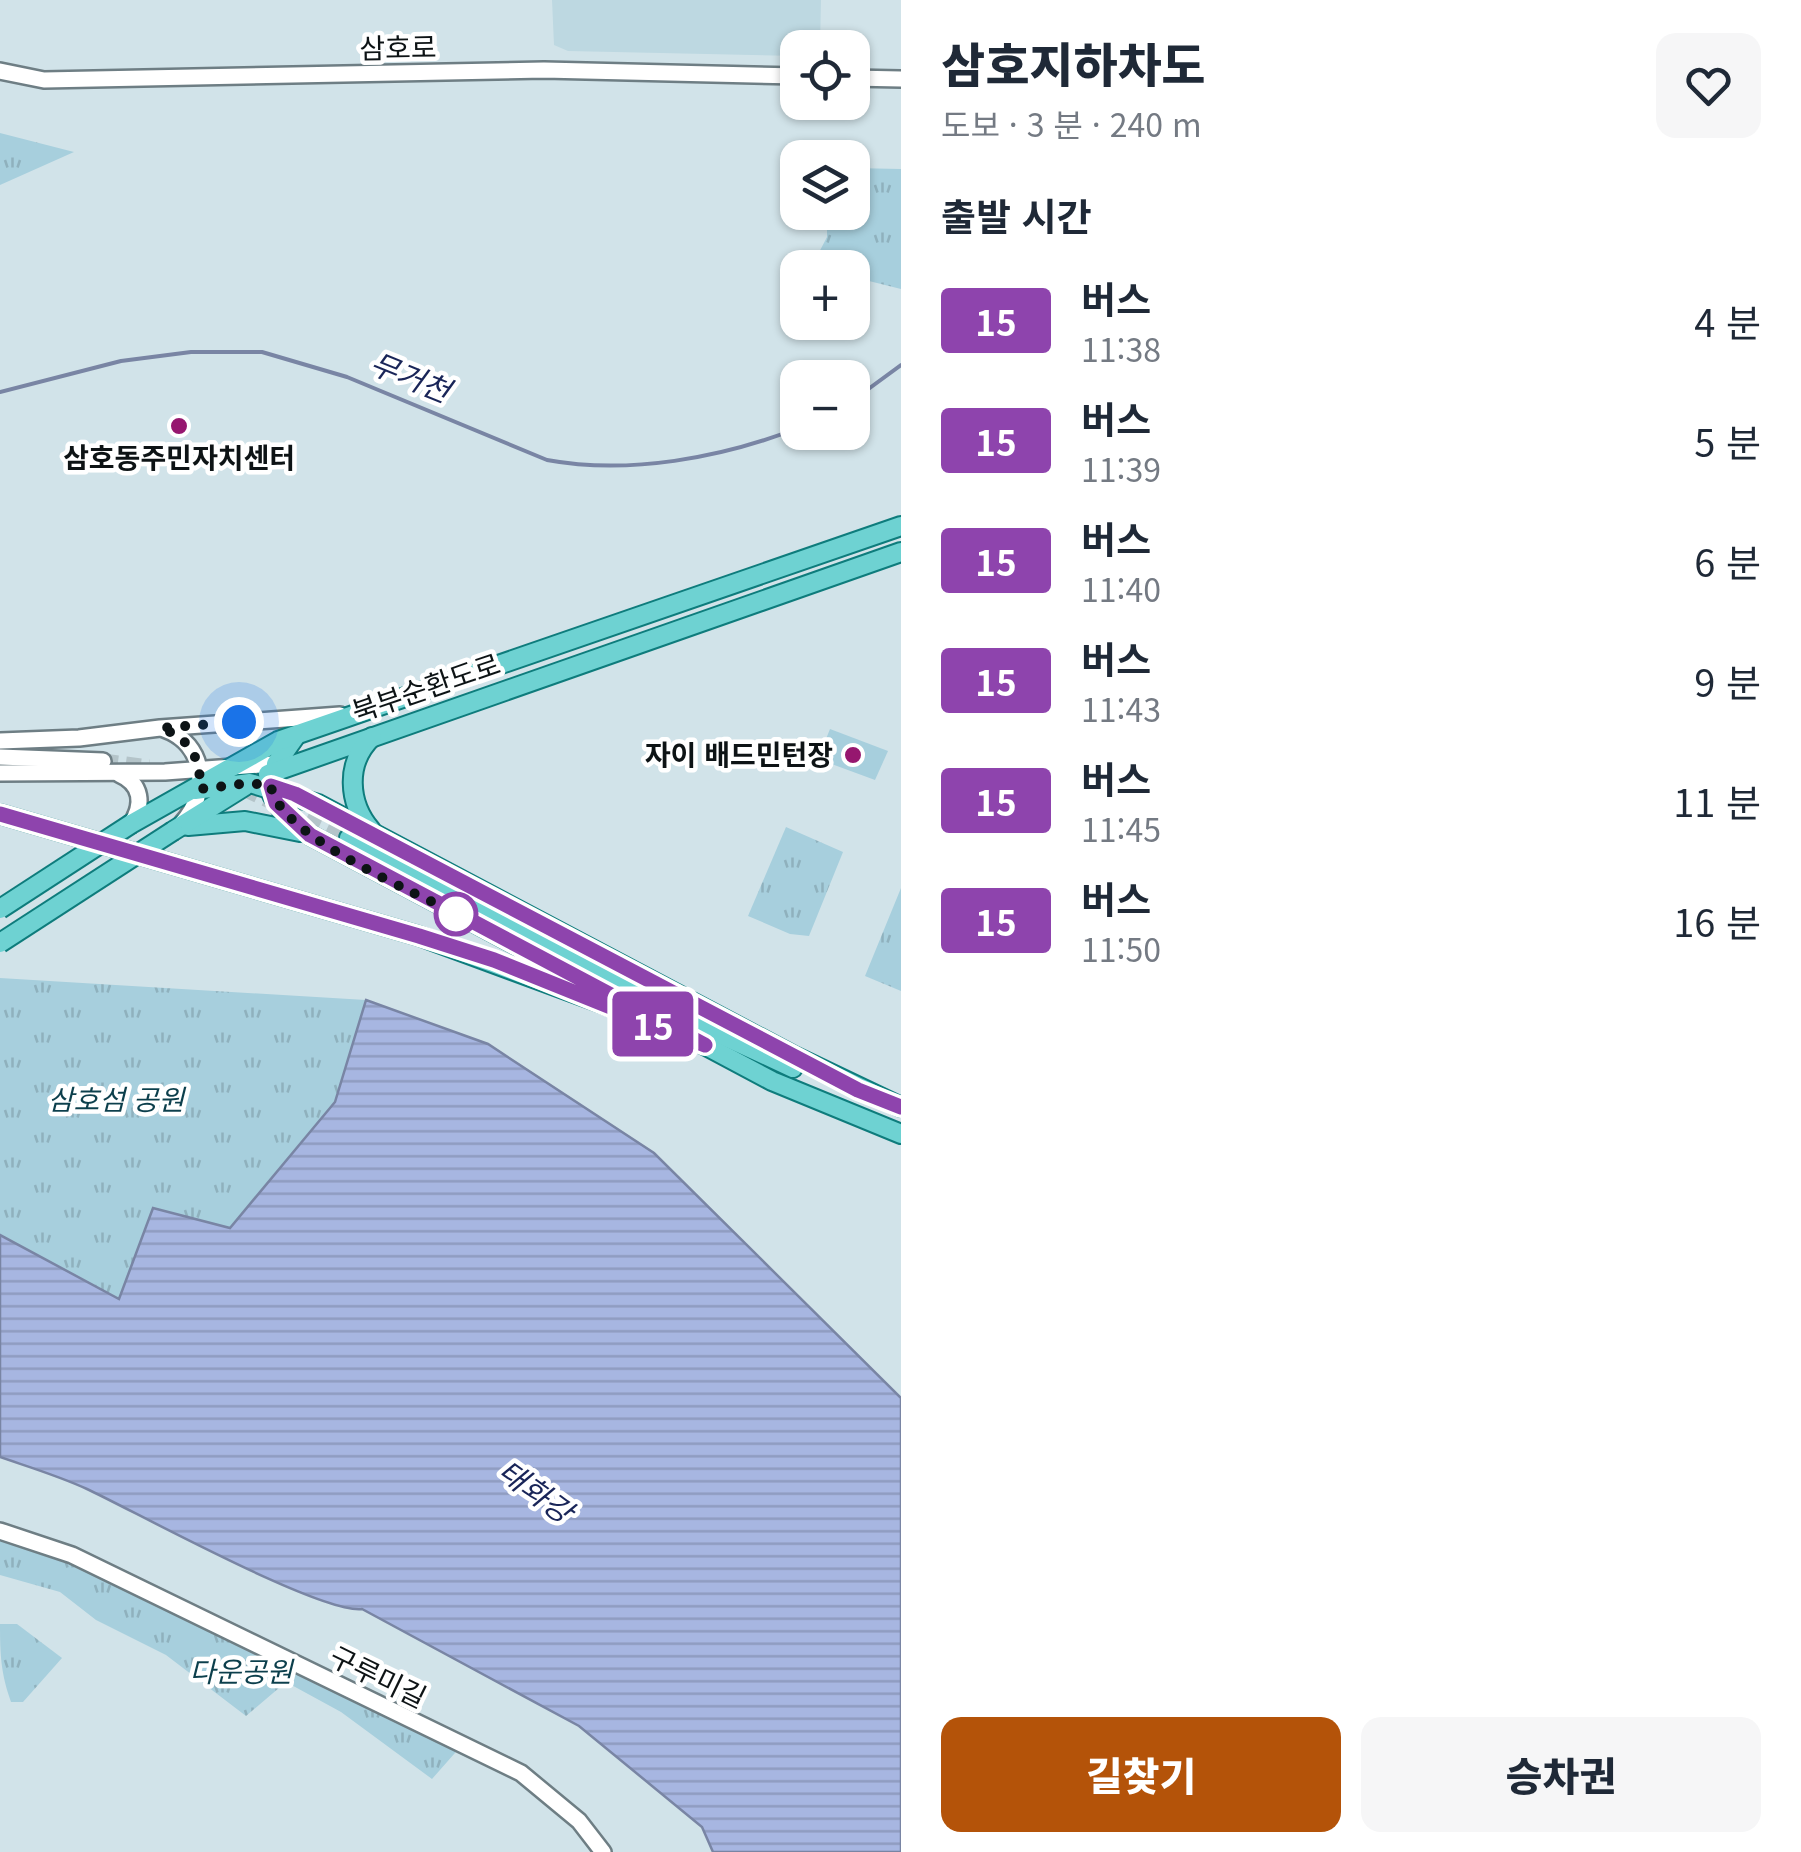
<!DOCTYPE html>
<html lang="ko">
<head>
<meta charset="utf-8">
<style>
  body { margin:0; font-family:Georgia,"Noto Sans KR",serif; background:#f6f6f7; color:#1f2937; height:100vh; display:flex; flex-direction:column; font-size:38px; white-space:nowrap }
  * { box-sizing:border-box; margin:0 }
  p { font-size:32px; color:#747a83 }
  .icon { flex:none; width:55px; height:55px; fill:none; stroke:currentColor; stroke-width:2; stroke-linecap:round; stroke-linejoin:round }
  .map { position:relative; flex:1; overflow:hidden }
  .details { display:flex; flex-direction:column; background:#fff; width:900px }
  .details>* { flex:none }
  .badge { padding:0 20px; border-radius:8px; font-size:35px; line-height:65px }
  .tools { position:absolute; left:780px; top:30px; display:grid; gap:20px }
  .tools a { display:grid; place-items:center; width:90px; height:90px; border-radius:20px; background:#fff; box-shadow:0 2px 8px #0004; font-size:50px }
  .you { position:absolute; width:50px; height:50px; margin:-25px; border:8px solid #fff; border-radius:50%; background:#1a73e8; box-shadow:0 0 0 15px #1a73e833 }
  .map>.badge { position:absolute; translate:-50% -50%; box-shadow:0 0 0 5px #fff }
  h2 { padding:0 40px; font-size:38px; line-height:90px }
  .round { display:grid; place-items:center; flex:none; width:105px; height:105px; border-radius:20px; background:#f6f6f7 }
  .head { display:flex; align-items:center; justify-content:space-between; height:170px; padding:0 40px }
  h1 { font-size:48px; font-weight:800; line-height:75px }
  .cta { display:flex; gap:20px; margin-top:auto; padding:20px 40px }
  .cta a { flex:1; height:115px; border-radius:20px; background:#b45309; color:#fff; font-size:40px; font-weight:800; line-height:115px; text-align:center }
  .cta a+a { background:#f6f6f7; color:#1f2937 }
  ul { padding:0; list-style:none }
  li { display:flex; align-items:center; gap:30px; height:120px; padding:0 40px }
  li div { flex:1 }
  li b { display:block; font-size:38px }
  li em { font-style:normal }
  li .badge { min-width:110px; font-weight:700; text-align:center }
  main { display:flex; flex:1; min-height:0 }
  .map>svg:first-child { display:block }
  .built { fill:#bdd8e1 }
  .grass { fill:#a7cfdd }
  .park { fill:url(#park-tufts) }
  .water { fill:url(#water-rules); stroke:#7985a4; stroke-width:2.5 }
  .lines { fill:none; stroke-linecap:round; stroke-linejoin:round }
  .stream { stroke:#7985a4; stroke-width:4 }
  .secondary-tunnel { stroke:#b4c4c9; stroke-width:15; stroke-dasharray:15 8; stroke-linecap:butt }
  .secondary-casing { stroke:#6e7e84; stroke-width:20 }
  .primary-casing { stroke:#0e7c7c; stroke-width:22 }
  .secondary { stroke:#fff; stroke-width:15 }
  .primary { stroke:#6ed2d2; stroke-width:18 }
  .primary-bridge-casing { stroke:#0e7c7c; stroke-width:22; stroke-linecap:butt }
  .primary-bridge { stroke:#6ed2d2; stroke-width:18 }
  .line-casing { stroke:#fff; stroke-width:22 }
  .line { stroke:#8e44ad; stroke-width:15 }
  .walk { stroke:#0d1315; stroke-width:10; stroke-dasharray:0 18 }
  .poi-dot { fill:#96176f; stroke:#fff; stroke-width:4 }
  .stop-dot { fill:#fff; stroke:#8e44ad; stroke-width:5 }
  .labels { text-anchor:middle; stroke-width:9; stroke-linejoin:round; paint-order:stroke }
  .street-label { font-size:28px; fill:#0d1315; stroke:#fff }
  .poi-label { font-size:28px; font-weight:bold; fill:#0d1315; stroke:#fff }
  .park-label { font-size:28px; font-style:italic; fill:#0c3f4c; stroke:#fff }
  .water-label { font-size:30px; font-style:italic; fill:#192558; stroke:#fff }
</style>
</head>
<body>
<main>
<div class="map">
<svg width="901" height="1852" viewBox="0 0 901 1852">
  <defs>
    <pattern id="park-tufts" width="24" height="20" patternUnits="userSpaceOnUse" patternTransform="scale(2.5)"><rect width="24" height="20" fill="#a7cfdd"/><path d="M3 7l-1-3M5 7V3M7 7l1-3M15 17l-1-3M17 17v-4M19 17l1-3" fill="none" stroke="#8fb1bd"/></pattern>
    <pattern id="water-rules" width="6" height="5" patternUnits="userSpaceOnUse" patternTransform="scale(2.5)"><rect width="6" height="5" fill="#a7b6e1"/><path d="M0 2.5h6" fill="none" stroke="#8f9cc0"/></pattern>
  </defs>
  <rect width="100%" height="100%" fill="#d1e3e9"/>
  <polygon class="built" points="552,0 821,0 820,47 798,48 797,56 568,51 554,45"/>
  <polygon class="grass" points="830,729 888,751 875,780 818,759"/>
  <g class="park">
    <polygon points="0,133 74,152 0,185"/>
    <polygon points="853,168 901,169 901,289 853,277 852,268 813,264 827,237 827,213 852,212"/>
    <polygon points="786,827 843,852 809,936 790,934 748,916"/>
    <polygon points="901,888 901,991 865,976"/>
    <polygon points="0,978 366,1000 335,1102 230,1228 153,1208 120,1299 0,1235"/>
    <polygon points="0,1538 90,1564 462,1745 432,1779 341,1712 286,1682 246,1716 166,1655 96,1620 60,1592 0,1575"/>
    <path d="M0 1624H17L62 1658 23 1702H11C1 1674 0 1656 0 1624Z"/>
  </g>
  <path class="water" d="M366 1000 488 1044 654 1153 901 1398V1852H713L702 1827 579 1726 362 1609C321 1614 136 1512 87 1489 59 1476 29 1467 0 1457V1235L119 1299 153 1208 230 1228 335 1102Z"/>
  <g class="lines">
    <g class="stream">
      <path d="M0 392 121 361 191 352H262L347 377 547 460C628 475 722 458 798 428"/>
      <polyline points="852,401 901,365"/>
    </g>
    <g class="secondary-tunnel">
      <polyline points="103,761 149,767"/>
      <polyline points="244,789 349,838"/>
    </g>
    <defs>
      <g id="secondary">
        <polyline points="0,71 44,80 544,70 798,76"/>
        <polyline points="852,78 901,79"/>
        <path d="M164 729C206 744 210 793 182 823"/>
        <polyline points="0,741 79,738 160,728 340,715"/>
        <polyline points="0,757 103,761"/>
        <polyline points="0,773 165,772 286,763"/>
        <path d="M119 774C142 784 144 804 131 824"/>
        <polyline points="0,1531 72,1555 521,1773 579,1821 603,1852"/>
      </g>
      <g id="primary">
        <polyline points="295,737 276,764 272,795 285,815 310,835 772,1081 901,1134"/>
        <polyline points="268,774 901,552"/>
        <polyline points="195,790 250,783 318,804 794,1056 901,1107"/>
        <polyline points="0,814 419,936 612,1007"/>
        <polyline points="131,824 278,741 901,526"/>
        <polyline points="188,826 245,821 300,832"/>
        <path d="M371 830C348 803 345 763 372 737"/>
        <polyline points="173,831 245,786"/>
        <polyline points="349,838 713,1031 793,1068"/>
      </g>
    </defs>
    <use href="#secondary" class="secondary-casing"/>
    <use href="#primary" class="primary-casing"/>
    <use href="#secondary" class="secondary"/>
    <use href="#primary" class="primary"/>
    <defs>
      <g id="primary-bridge">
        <polyline points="0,909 131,824"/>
        <polyline points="0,943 173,831"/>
      </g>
    </defs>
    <use href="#primary-bridge" class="primary-bridge-casing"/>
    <use href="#primary-bridge" class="primary-bridge"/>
  </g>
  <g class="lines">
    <defs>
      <polyline id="line" points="0,814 419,936 494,960 705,1045 310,835 276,803 271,786 295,794 858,1090 901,1107"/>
    </defs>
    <use href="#line" class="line-casing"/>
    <use href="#line" class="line"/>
    <path class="walk" d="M239 722 160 728C190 738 201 758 200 789L250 783 271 786C278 836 417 893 461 916L456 914"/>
  </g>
  <g class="poi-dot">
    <circle cx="179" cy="426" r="10"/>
    <circle cx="853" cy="755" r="10"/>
  </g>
  <circle class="stop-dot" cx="456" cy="914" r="20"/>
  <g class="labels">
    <g class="street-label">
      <text transform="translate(398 48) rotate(-1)" y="10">삼호로</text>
      <text transform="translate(426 688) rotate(-19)" y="10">북부순환도로</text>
      <text transform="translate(378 1677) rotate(26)" y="10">구루미길</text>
    </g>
    <g class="poi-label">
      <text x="179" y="468">삼호동주민자치센터</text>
      <text x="833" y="765" text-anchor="end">자이 배드민턴장</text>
    </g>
    <g class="park-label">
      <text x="116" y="1110">삼호섬 공원</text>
      <text x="241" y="1682">다운공원</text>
    </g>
    <g class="water-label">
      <text transform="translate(410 378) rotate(22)" y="10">무거천</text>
      <text transform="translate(535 1492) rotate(36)" y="10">태화강</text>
    </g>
  </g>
</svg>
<div class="tools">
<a><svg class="icon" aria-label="locate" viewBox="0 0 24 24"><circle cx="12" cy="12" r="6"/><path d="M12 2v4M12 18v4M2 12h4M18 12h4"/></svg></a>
<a><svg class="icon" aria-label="layers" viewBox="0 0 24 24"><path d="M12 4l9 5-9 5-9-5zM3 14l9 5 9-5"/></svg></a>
<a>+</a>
<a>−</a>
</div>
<div class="you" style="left:239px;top:722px"></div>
<b class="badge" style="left:653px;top:1024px;background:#8e44ad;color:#fff">15</b>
</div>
<section class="details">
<div class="head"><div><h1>삼호지하차도</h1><p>도보 · 3 분 · 240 m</p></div><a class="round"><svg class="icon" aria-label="heart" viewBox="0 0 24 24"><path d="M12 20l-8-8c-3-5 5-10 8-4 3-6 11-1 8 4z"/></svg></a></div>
<h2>출발 시간</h2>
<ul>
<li><span class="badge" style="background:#8e44ad;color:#fff">15</span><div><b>버스</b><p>11:38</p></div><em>4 분</em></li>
<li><span class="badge" style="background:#8e44ad;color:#fff">15</span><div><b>버스</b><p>11:39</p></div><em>5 분</em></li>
<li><span class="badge" style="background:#8e44ad;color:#fff">15</span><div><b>버스</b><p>11:40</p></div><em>6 분</em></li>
<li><span class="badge" style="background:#8e44ad;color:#fff">15</span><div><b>버스</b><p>11:43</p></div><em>9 분</em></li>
<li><span class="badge" style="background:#8e44ad;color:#fff">15</span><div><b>버스</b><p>11:45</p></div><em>11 분</em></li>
<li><span class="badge" style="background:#8e44ad;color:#fff">15</span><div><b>버스</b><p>11:50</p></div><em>16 분</em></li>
</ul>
<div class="cta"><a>길찾기</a><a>승차권</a></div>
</section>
</main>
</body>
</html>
